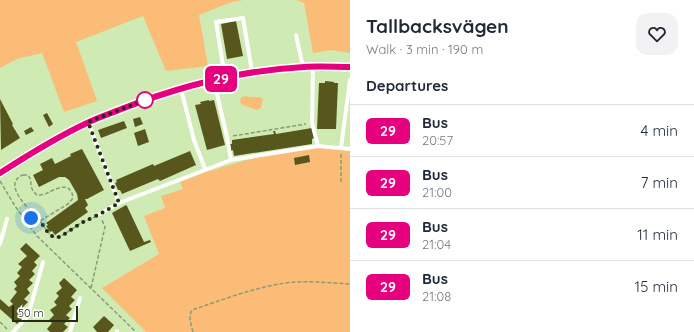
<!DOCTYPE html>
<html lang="en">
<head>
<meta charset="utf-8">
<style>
  body { margin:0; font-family:Quicksand,sans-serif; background:#f2f2f3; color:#1f2937; height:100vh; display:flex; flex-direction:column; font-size:15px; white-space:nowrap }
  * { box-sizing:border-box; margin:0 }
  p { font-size:13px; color:#747a83 }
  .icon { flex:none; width:22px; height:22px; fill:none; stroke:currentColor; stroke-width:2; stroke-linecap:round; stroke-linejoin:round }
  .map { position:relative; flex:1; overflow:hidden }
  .panel { display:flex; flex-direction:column; background:#fff; width:344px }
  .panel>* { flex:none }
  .badge { padding:0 8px; border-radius:6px; font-size:14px; line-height:26px }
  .scale { position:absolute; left:12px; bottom:10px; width:66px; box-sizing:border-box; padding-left:4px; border:2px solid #222c17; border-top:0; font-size:11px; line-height:14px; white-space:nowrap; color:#222c17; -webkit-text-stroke:3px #fff; paint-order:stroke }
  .you { position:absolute; width:20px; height:20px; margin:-10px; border:3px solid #fff; border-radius:50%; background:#1a73e8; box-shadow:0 0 0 6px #1a73e833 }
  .map>.badge { position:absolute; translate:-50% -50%; box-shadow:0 0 0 2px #fff }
  h2 { padding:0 16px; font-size:15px; line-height:36px }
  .round { display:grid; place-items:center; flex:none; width:42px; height:42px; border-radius:12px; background:#f2f2f3 }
  .head { display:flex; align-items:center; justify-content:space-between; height:68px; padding:0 16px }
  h1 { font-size:19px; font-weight:700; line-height:30px }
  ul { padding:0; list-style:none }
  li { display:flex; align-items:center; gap:12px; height:52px; padding:0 16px; border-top:1px solid #e0e1e3 }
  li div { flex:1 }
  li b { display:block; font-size:15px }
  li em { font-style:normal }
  li .badge { min-width:44px; font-weight:700; text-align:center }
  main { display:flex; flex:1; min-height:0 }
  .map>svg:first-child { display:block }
  .green { fill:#fabc77 }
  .building { fill:#57571d }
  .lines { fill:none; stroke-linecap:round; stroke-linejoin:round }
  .path { stroke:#899c73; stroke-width:1.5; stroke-dasharray:4 2; stroke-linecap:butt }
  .service { stroke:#fff; stroke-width:4 }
  .minor { stroke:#fff; stroke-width:8 }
  .line-casing { stroke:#fff; stroke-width:9 }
  .line { stroke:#e6007e; stroke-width:6 }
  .walk { stroke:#222c17; stroke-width:4; stroke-dasharray:0 7.2 }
  .stop-dot { fill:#fff; stroke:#e6007e; stroke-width:2 }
</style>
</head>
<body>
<main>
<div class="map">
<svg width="350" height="332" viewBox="0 0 350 332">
  <rect width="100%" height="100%" fill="#d0eab3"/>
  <g class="green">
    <polygon points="0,0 243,0 229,3 199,15 208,66 166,71 143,16 76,42 97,101 64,112 42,53 17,59 0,68"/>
    <polygon points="296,0 350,0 350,53 331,50 313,53 304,3"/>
    <path d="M246 96C252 99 257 95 263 99L261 108 256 110 241 104 240 99 242 97Z"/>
    <polygon points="318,146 350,149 350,332 146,332 102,288 159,254 144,216 165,208 161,196 183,189 180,182 206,172 264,155"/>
  </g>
  <g class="building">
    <polygon points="236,21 243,56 227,59 221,24"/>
    <polygon points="325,81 334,82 334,83 338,83 336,129 317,129 319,83 325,83"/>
    <polygon points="0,99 13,124 12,125 20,138 1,150"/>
    <polygon points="209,100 209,101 214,100 225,145 207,150 195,105 201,104 200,102"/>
    <polygon points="47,113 53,124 49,127 43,115"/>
    <polygon points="140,117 143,124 135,127 133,119"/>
    <polygon points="124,121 127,128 101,138 98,130"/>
    <polygon points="31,127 34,131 26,135 24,131"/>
    <polygon points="312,128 314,138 312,139 312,144 234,156 233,150 231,151 230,144 232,144 232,140 274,134 273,131 275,131 276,134"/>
    <polygon points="145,129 149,142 138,146 134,133"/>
    <polygon points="82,149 104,190 87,199 85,199 88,205 85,208 88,212 55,235 52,231 50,232 46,226 48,225 46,223 78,200 77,194 69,180 65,177 59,177 39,187 33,175 43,170 40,164 52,158 55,164 71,156 70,154"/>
    <polygon points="190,151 196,165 160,181 158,179 122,194 120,190 118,190 115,183 117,182 116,180 153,164 154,166"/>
    <polygon points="309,155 310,162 295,165 294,158"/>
    <polygon points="126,205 127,206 144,242 150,240 151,242 130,251 112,213"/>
    <polygon points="26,243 40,256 34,262 37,265 32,271 35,274 29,280 33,283 27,289 30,293 24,299 28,302 22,308 25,311 20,317 22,319 17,324 0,309 0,299 9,307 13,304 10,301 17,292 14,289 17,286 14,282 20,276 17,273 22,267 18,264 27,256 20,249"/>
    <polygon points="64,278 77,290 71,297 75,300 69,306 72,309 66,315 70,318 64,324 68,327 63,332 50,332 47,329 52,323 49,320 54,315 50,310 57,305 54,302 59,296 56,293 62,288 59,283"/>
    <polygon points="104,316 114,325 108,332 97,332 93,327"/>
  </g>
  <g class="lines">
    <g class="path">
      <polyline points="233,136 306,124"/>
      <polyline points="341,154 341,184"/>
      <path d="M23 175H28L31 180C30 186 32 191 37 195 40 195 44 195 47 193 56 189 71 180 73 198L68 204 40 221C32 212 0 184 23 175Z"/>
      <polyline points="0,181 15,206 37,236 136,332"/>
      <polyline points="23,215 40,221 47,231 53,237 60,237 81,223 95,217"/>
      <polyline points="91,288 105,227 102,220"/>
      <polyline points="0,322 7,329"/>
      <path d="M193 332C191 324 188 317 192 310 225 299 260 285 295 282 314 281 332 283 350 284"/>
    </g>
    <g class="service">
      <polyline points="296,35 303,67"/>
      <polyline points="313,66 312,123 318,146"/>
      <polyline points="225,78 216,22 243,18 252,72"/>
      <polyline points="214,81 227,137 231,160"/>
      <polyline points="181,89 194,140 205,169"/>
      <polyline points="88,122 119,203"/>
      <polyline points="341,148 350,80"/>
      <polyline points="100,214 119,203 231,160 318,146 350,149"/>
      <polyline points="0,244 7,219"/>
      <polyline points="13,332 28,316 43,262"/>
      <polyline points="70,332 80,298"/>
      <polyline points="117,332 117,331"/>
    </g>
    <path class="minor" d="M0 173C28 155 57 137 87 123 99 117 112 113 124 108 181 86 243 70 304 67 319 66 335 67 350 67"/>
  </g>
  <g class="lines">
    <defs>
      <path id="line" d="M0 173C28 155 57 137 87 123 99 117 112 113 124 108 181 86 243 70 304 67 319 66 335 67 350 67"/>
    </defs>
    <use href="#line" class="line-casing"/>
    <use href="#line" class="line"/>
    <polyline class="walk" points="31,218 40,221 47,231 53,237 60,237 81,223 100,214 119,203 88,122 145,100"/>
  </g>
  <circle class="stop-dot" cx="145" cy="100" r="8"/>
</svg>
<div class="scale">50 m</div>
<div class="you" style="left:31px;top:218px"></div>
<b class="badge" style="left:221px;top:79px;background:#e6007e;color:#fff">29</b>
</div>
<section class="panel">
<div class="head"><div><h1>Tallbacksvägen</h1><p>Walk · 3 min · 190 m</p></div><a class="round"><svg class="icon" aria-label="heart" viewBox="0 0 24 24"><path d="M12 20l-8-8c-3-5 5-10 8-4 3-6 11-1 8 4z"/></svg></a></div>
<h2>Departures</h2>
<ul>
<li><span class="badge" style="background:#e6007e;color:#fff">29</span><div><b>Bus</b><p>20:57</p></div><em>4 min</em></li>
<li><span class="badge" style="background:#e6007e;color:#fff">29</span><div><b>Bus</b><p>21:00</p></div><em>7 min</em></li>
<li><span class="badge" style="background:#e6007e;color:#fff">29</span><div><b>Bus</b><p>21:04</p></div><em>11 min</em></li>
<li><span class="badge" style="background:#e6007e;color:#fff">29</span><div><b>Bus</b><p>21:08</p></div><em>15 min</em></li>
</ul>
</section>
</main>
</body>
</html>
